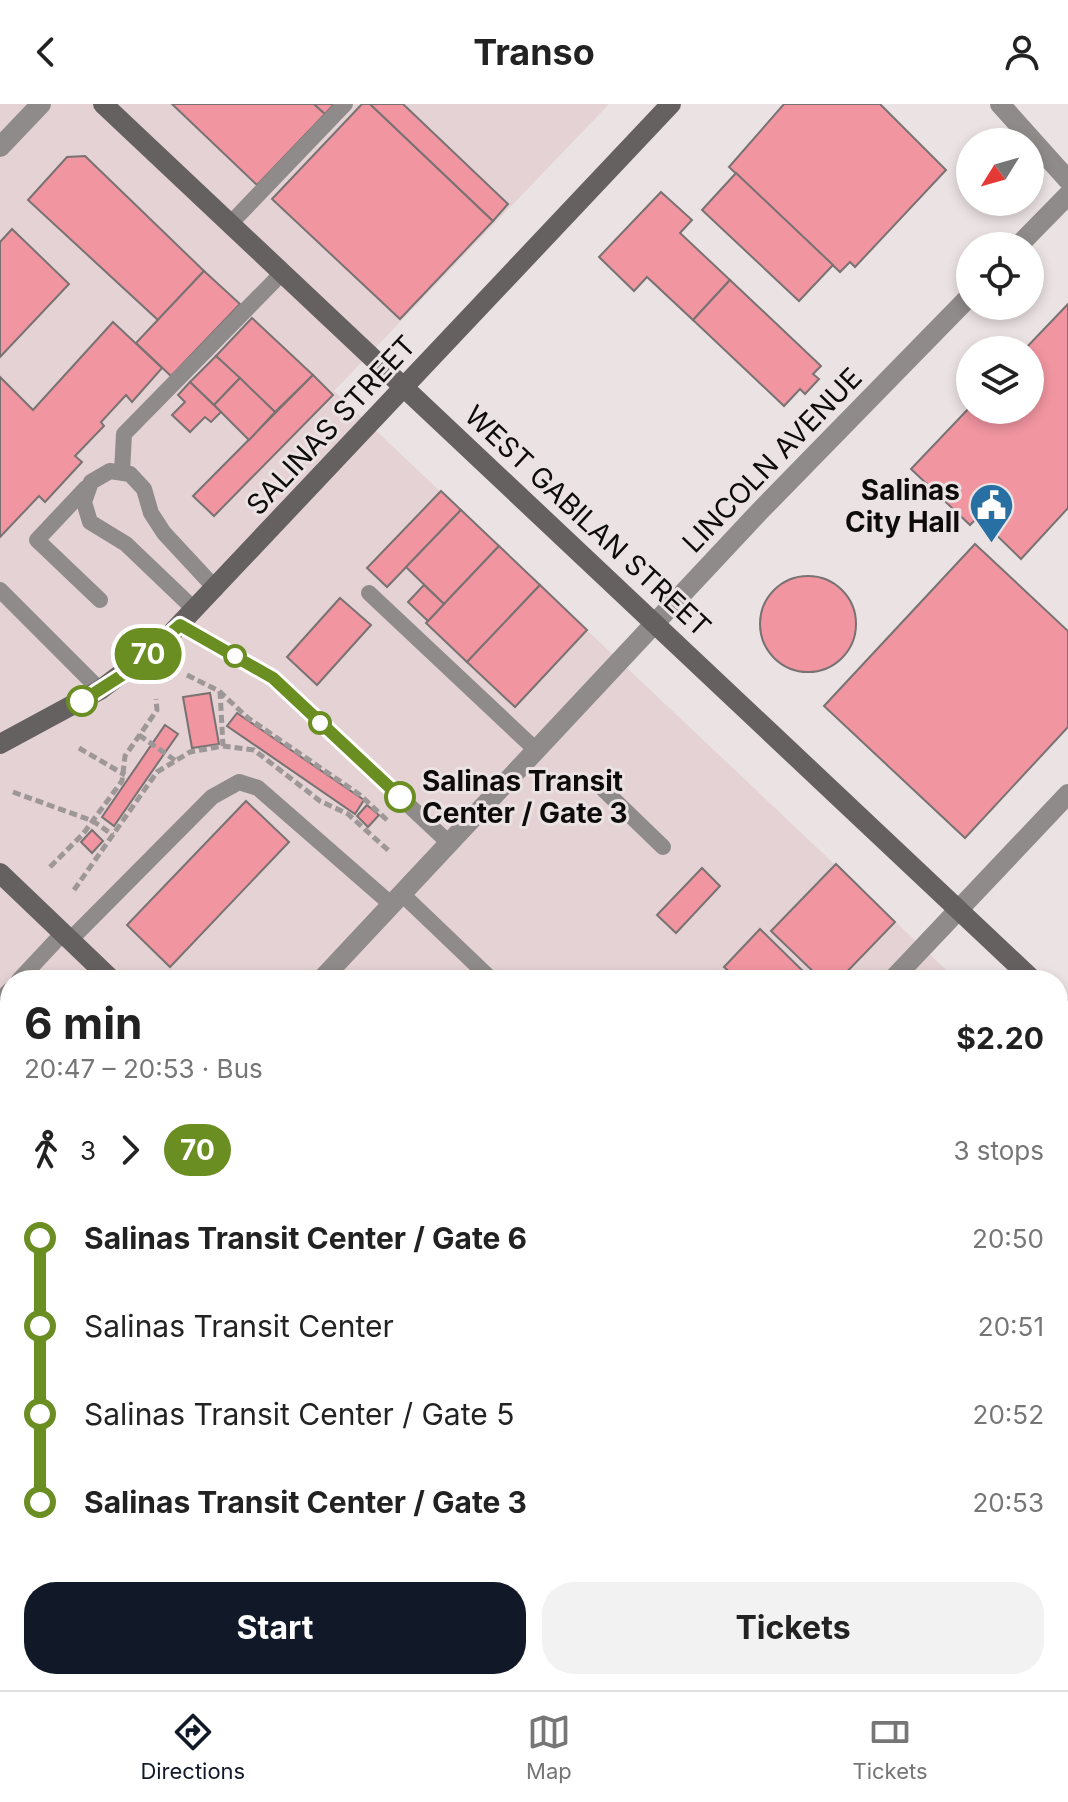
<!DOCTYPE html>
<html lang="en">
<head>
<meta charset="utf-8">
<style>
  body { margin:0; font-family:Inter,sans-serif; background:#f2f2f2; color:#222; height:100vh; display:flex; flex-direction:column; font-size:30px; white-space:nowrap }
  * { box-sizing:border-box; margin:0 }
  p { font-size:26px; color:#767676 }
  .icon { flex:none; width:44px; height:44px; fill:none; stroke:currentColor; stroke-width:2; stroke-linecap:round; stroke-linejoin:round }
  .map { position:relative; flex:1; overflow:hidden }
  .panel { position:absolute; left:0px; top:866px; width:1068px; height:720px; display:flex; flex-direction:column; background:#fff; border-radius:32px 32px 0 0; box-shadow:0 4px 12px #0003 }
  .panel>* { flex:none }
  .badge { padding:0 16px; border-radius:26px; font-size:28px; line-height:52px }
  .needle { width:52px; rotate:233deg }
  .tools { position:absolute; left:956px; top:24px; display:grid; gap:16px }
  .tools a { display:grid; place-items:center; width:88px; height:88px; border-radius:50%; background:#fff; box-shadow:0 4px 12px #0003; font-size:40px }
  .map>.badge { position:absolute; translate:-50% -50%; box-shadow:0 0 0 4px #fff }
  .legs { display:flex; align-items:center; gap:12px; height:88px; padding:0 24px; font-size:26px }
  .legs p { margin-inline-start:auto }
  .head { display:flex; align-items:center; justify-content:space-between; height:136px; padding:0 24px }
  h1 { font-size:44px; font-weight:700; line-height:60px }
  .button { display:flex; gap:16px; margin-top:auto; padding:16px 24px }
  .button a { flex:1; height:92px; border-radius:32px; background:#111827; color:#fff; font-size:32px; font-weight:700; line-height:92px; text-align:center }
  .button a+a { background:#f2f2f2; color:#222 }
  ul { padding:0 24px; list-style:none }
  li { display:flex; align-items:center; gap:28px; height:88px; font-size:30px }
  li i { display:grid; place-items:center; width:12px; height:100%; margin:0 10px; background:currentColor }
  li i::after { content:''; width:20px; height:20px; margin:-10px; border:6px solid; border-radius:50%; background:#fff }
  li p { margin-inline-start:auto }
  li:first-child i { background:linear-gradient(#0000 50%,currentColor 0) }
  li:last-child i { background:linear-gradient(currentColor 50%,#0000 0) }
  header { display:flex; justify-content:space-between; align-items:center; height:104px; padding:0 24px; background:#fff; font-size:36px; font-weight:700 }
  .dock { display:flex; justify-content:space-around; align-items:center; height:112px; border-top:2px solid #e0e0e0; background:#fff; font-size:22px; color:#767676 }
  .dock a { display:grid; justify-items:center; gap:4px }
  .dock .selected { color:#111827 }
  .map>svg:first-child { display:block }
  .built { fill:#e4d2d4 }
  .building { fill:#f195a0; stroke:#797273; stroke-width:2 }
  .lines { fill:none; stroke-linecap:round; stroke-linejoin:round }
  .path { stroke:#9e9798; stroke-width:5; stroke-dasharray:8 4; stroke-linecap:butt }
  .lane { stroke:#8f8b8b; stroke-width:16 }
  .street { stroke:#8f8b8b; stroke-width:20 }
  .secondary { stroke:#666161; stroke-width:20 }
  .line-1-casing { stroke:#fff; stroke-width:18 }
  .line-1 { stroke:#6b8e23; stroke-width:12 }
  .stop-1-dot { fill:#fff; stroke:#6b8e23; stroke-width:4 }
  .labels { text-anchor:middle; stroke-width:6; stroke-linejoin:round; paint-order:stroke }
  .street-label { font-size:28px; fill:#0e0b0c; stroke:#ebe2e3 }
  .poi-label { font-size:28px; font-weight:bold; fill:#0e0b0c; stroke:#ebe2e3; text-anchor:end }
  .stop-label { font-size:28px; font-weight:bold; fill:#0e0b0c; stroke:#ebe2e3; text-anchor:start }
</style>
</head>
<body>
<header><svg class="icon" aria-label="back" viewBox="0 0 24 24"><path d="M15 5l-7 7 7 7"/></svg>Transo<svg class="icon" aria-label="person" viewBox="0 0 24 24"><circle cx="12" cy="8" r="4"/><path d="M4 21q1-7 8-7t8 7"/></svg></header>
<div class="map">
<svg width="1068" height="1586" viewBox="0 0 1068 1586">
  <rect width="100%" height="100%" fill="#ebe2e3"/>
  <g class="built">
    <polygon points="0,0 609,0 334,287 957,876 10,876 10,1200 0,1191"/>
    <polygon points="1058,971 1068,981 1068,1586 541,1586 531,1576 1058,1576"/>
    <polygon points="245,1576 374,1576 362,1586 247,1586"/>
  </g>
  <g class="building">
    <polygon points="172,0 314,0 325,10 257,81"/>
    <polygon points="314,0 334,0 325,10"/>
    <polygon points="362,0 370,0 493,117 400,215 272,95"/>
    <polygon points="370,0 403,0 508,100 493,117"/>
    <polygon points="784,0 880,0 946,66 855,163 850,158 840,168 729,63"/>
    <polygon points="85,52 204,167 158,216 28,96 67,53"/>
    <polygon points="736,69 833,161 799,197 702,106"/>
    <polygon points="661,88 692,116 680,129 730,176 693,216 647,173 634,187 599,153"/>
    <polygon points="12,125 69,180 0,253 0,138"/>
    <polygon points="204,167 240,200 171,272 136,239"/>
    <polygon points="730,176 821,262 813,270 819,275 805,290 800,285 784,302 693,216"/>
    <polygon points="1068,200 1068,404 1021,455 978,413 970,421 911,365 970,303 970,306 1030,306 1030,246 1024,246"/>
    <polygon points="252,214 313,271 275,308 216,252"/>
    <polygon points="113,218 162,264 132,298 126,291 101,318 104,322 75,352 82,358 45,398 39,392 0,433 0,273 33,306"/>
    <polygon points="216,252 240,274 214,301 190,278"/>
    <polygon points="313,271 333,291 214,412 193,392"/>
    <polygon points="240,274 275,308 249,336 214,301"/>
    <polygon points="190,278 221,308 211,318 205,313 190,328 172,311 185,298 178,291"/>
    <polygon points="441,387 461,406 387,483 367,464"/>
    <polygon points="461,406 499,442 444,500 406,463"/>
    <polygon points="975,440 1068,527 1068,623 965,734 824,602"/>
    <polygon points="499,442 540,481 467,558 426,519"/>
    <circle cx="808" cy="520" r="48"/>
    <polygon points="424,481 444,500 428,517 408,498"/>
    <polygon points="540,481 587,526 515,603 467,558"/>
    <polygon points="340,494 371,521 317,581 287,553"/>
    <polygon points="210,589 219,640 192,644 183,593"/>
    <polygon points="237,609 364,696 355,710 227,622"/>
    <polygon points="165,621 178,630 114,722 102,713"/>
    <polygon points="246,697 289,738 170,863 127,821"/>
    <polygon points="367,701 379,711 368,723 357,712"/>
    <polygon points="92,726 103,737 92,749 81,738"/>
    <polygon points="836,760 895,818 839,876 822,876 771,827"/>
    <polygon points="702,764 720,782 676,829 657,811"/>
    <polygon points="760,825 812,876 738,876 724,863"/>
    <polygon points="10,894 10,985 4,979 0,984 0,904"/>
    <polygon points="1058,996 1068,1005 1068,1085 1058,1076"/>
    <polygon points="10,1008 10,1073 0,1064 0,1018"/>
    <polygon points="1068,1170 1068,1194 1058,1184"/>
    <polygon points="10,1420 10,1504 0,1507 0,1422"/>
    <polygon points="1058,1562 1065,1569 1048,1586 989,1586 999,1576 1058,1576"/>
    <polygon points="140,1576 224,1576 227,1586 142,1586"/>
    <polygon points="265,1576 295,1576 297,1586 267,1586"/>
    <polygon points="321,1576 350,1576 351,1582 323,1586"/>
    <polygon points="505,1576 522,1576 533,1586 496,1586"/>
    <polygon points="652,1576 702,1576 692,1586 642,1586"/>
  </g>
  <g class="lines">
    <g class="path">
      <polyline points="187,571 219,587 248,614 360,691 388,717"/>
      <polyline points="220,587 223,642"/>
      <polyline points="139,631 176,657"/>
      <polyline points="79,644 125,671"/>
      <polyline points="13,688 93,717 113,731"/>
      <polyline points="50,763 83,730 122,677 125,652 157,606 156,595"/>
      <polyline points="74,786 157,668 190,648 223,642 254,646 320,697 348,710 389,747"/>
    </g>
    <g class="lane">
      <polyline points="230,120 345,0"/>
      <polyline points="122,368 124,330 283,168"/>
      <polyline points="86,384 37,436 100,496"/>
      <polyline points="0,486 100,586"/>
      <polyline points="369,489 536,646"/>
      <polyline points="195,506 126,440 90,418 84,398 91,378 110,367 130,370 144,385 151,409 164,429 216,485"/>
      <polyline points="180,521 273,574 449,739"/>
      <polyline points="603,685 663,743"/>
      <polyline points="402,790 492,876"/>
      <polyline points="70,836 212,693 239,678 258,684 392,801"/>
      <polyline points="19,876 63,829"/>
      <polyline points="0,896 10,886"/>
      <polyline points="0,1138 10,1147"/>
      <polyline points="0,1352 10,1349"/>
    </g>
    <g class="street">
      <polyline points="1000,0 1068,76"/>
      <polyline points="0,43 41,0"/>
      <polyline points="1018,142 1068,91"/>
      <polyline points="321,876 759,408 970,192"/>
      <polyline points="892,876 1068,690"/>
      <polyline points="0,1208 10,1197"/>
      <polyline points="1058,1312 1068,1301"/>
      <polyline points="418,1586 427,1576"/>
    </g>
    <g class="secondary">
      <polyline points="103,0 1033,876"/>
      <polyline points="0,640 100,586 163,538 671,0"/>
      <polyline points="0,769 112,876"/>
      <polyline points="1058,900 1068,909"/>
      <polyline points="854,1576 864,1586"/>
    </g>
  </g>
  <g class="lines">
    <defs>
      <polyline id="line-1" points="82,597 127,568 180,521 273,574 400,693"/>
    </defs>
    <use href="#line-1" class="line-1-casing"/>
    <use href="#line-1" class="line-1"/>
  </g>
  <defs>
    <symbol id="civic-pin" viewBox="-11 -11 22 30"><path d="M0 17L-7.5 6A9.5 9.5 0 1 1 7.5 6Z" fill="#2870a4" stroke="#ebe2e3"/><path d="M-.6-6.5H3V-4.5H.6V-3L4-1V1h2V6H-6V1h2V-1L-.6-3ZM-1.2 2.5V6h2.4V2.5Z" fill="#fff"/></symbol>
  </defs>
  <g fill-rule="evenodd">
    <use href="#civic-pin" x="966" y="376" width="51" height="69"/>
  </g>
  <g class="stop-1-dot">
    <circle cx="235" cy="552" r="10"/>
    <circle cx="82" cy="597" r="14"/>
    <circle cx="320" cy="619" r="10"/>
    <circle cx="400" cy="693" r="14"/>
  </g>
  <g class="labels">
    <g class="street-label">
      <text transform="translate(331 321) rotate(-47)" y="10">SALINAS STREET</text>
      <text transform="translate(772 356) rotate(-46)" y="10">LINCOLN AVENUE</text>
      <text transform="translate(588 417) rotate(43)" y="10">WEST GABILAN STREET</text>
    </g>
    <g class="poi-label">
      <text x="960" y="396">Salinas<tspan x="960" dy="32">City Hall</tspan></text>
    </g>
    <g class="stop-label">
      <text x="422" y="687">Salinas Transit<tspan x="422" dy="32">Center / Gate 3</tspan></text>
    </g>
  </g>
</svg>
<div class="tools">
<a><svg class="needle" viewBox="-14 -14 28 28"><path d="M0-13l5 13h-10z" fill="#e53935"/><path d="M0 13l5-13h-10z" fill="#767676"/></svg></a>
<a><svg class="icon" aria-label="locate" viewBox="0 0 24 24"><circle cx="12" cy="12" r="6"/><path d="M12 2v4M12 18v4M2 12h4M18 12h4"/></svg></a>
<a><svg class="icon" aria-label="layers" viewBox="0 0 24 24"><path d="M12 4l9 5-9 5-9-5zM3 14l9 5 9-5"/></svg></a>
</div>
<b class="badge" style="left:148px;top:550px;background:#6b8e23;color:#fff">70</b>
<section class="panel">
<div class="head"><div><h1>6 min</h1><p>20:47 – 20:53 · Bus</p></div><b>$2.20</b></div>
<div class="legs"><svg class="icon" aria-label="walk" viewBox="0 0 24 24"><circle cx="13" cy="4" r="2"/><path d="M13 8l-2 6 4 7M11 14l-3 7M7 12l3-4h3l4 4"/></svg>3<svg class="icon" aria-label="forward" viewBox="0 0 24 24"><path d="M9 5l7 7-7 7"/></svg><b class="badge" style="background:#6b8e23;color:#fff">70</b><p>3 stops</p></div>
<ul>
<li><i style="color:#6b8e23"></i><b>Salinas Transit Center / Gate 6</b><p>20:50</p></li>
<li><i style="color:#6b8e23"></i><span>Salinas Transit Center</span><p>20:51</p></li>
<li><i style="color:#6b8e23"></i><span>Salinas Transit Center / Gate 5</span><p>20:52</p></li>
<li><i style="color:#6b8e23"></i><b>Salinas Transit Center / Gate 3</b><p>20:53</p></li>
</ul>
<div class="button"><a>Start</a><a>Tickets</a></div>
</section>
</div>
<nav class="dock">
<a class="selected"><svg class="icon" aria-label="directions" viewBox="0 0 24 24"><path d="M12 3l9 9-9 9-9-9zM9 14v-3h6M13 9l2 2-2 2"/></svg>Directions</a>
<a><svg class="icon" aria-label="map" viewBox="0 0 24 24"><path d="M3 6l6-2 6 2 6-2v14l-6 2-6-2-6 2zM9 4v14M15 6v14"/></svg>Map</a>
<a><svg class="icon" aria-label="tickets" viewBox="0 0 24 24"><path d="M3 7h18v10H3zM15 7v10"/></svg>Tickets</a>
</nav>
</body>
</html>
